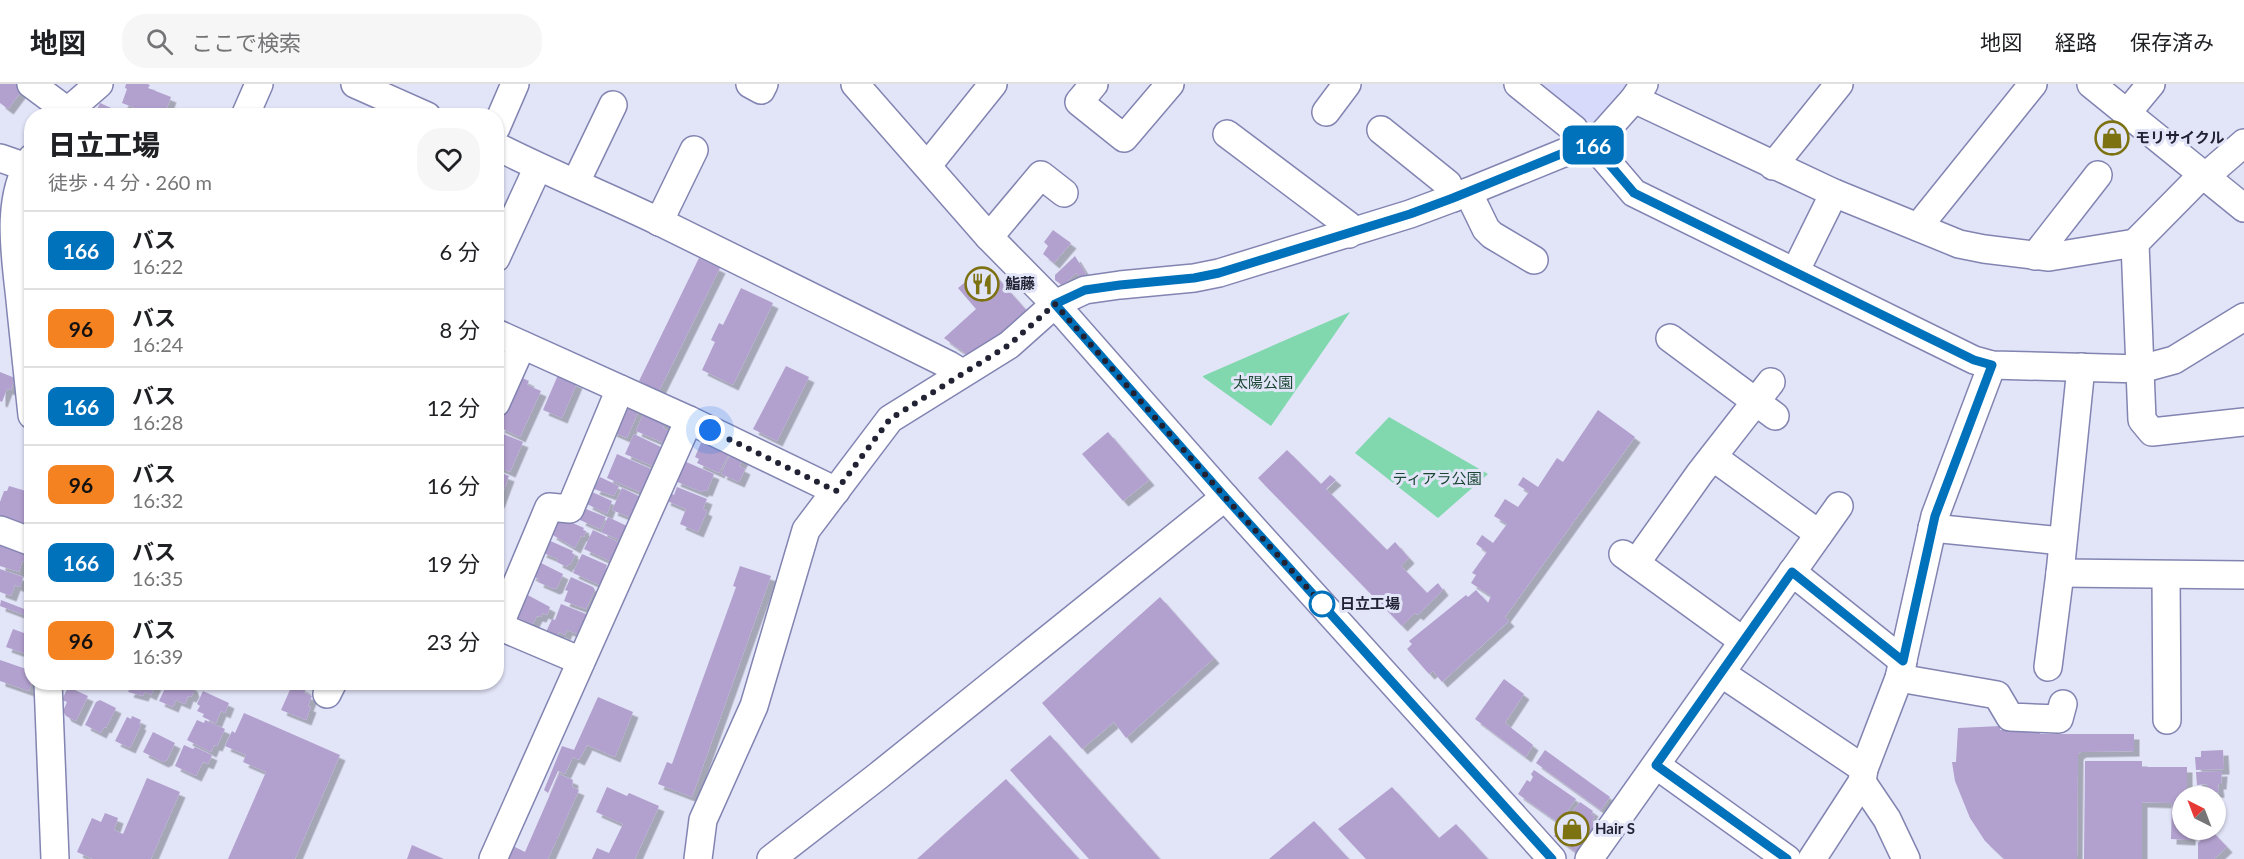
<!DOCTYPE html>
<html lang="ja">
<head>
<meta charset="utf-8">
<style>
  body { margin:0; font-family:Lato,"Noto Sans JP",sans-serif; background:#f6f6f6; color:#202124; height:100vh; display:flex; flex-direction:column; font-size:22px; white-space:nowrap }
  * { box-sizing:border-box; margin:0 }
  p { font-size:20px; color:#757577 }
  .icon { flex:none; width:33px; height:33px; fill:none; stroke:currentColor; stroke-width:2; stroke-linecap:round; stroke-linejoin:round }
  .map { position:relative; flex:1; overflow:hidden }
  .details { position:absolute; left:24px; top:24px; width:480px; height:582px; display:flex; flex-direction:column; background:#fff; border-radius:24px; box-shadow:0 2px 4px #0004 }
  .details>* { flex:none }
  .badge { padding:0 12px; border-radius:9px; font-size:21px; line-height:39px }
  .needle { width:39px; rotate:318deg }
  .controls { position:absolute; left:2172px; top:702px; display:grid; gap:12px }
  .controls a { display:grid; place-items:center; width:54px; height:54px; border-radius:50%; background:#fff; box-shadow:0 2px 4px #0004; font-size:30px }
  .you { position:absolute; width:30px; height:30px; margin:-15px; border:4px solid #fff; border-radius:50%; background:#1a73e8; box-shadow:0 0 0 9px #1a73e833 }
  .map>.badge { position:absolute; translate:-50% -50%; box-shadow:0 0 0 3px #fff }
  .round { display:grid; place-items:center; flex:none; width:63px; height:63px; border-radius:24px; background:#f6f6f6 }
  .overview { display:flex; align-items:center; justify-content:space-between; height:102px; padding:0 24px }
  h1 { font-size:28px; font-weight:800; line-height:45px }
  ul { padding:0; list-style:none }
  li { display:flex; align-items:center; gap:18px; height:78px; padding:0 24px; border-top:2px solid #e0e0e0 }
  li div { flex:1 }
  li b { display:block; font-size:22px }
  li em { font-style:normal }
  li .badge { min-width:66px; font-weight:700; text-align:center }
  header { display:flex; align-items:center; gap:36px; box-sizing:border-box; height:84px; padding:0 30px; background:#fff; border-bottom:2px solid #e0e0e0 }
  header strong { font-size:28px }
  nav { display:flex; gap:33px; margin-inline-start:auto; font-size:21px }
  .search { width:420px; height:54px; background:#f6f6f6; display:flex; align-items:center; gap:15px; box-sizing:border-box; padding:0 21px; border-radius:24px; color:#757577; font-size:22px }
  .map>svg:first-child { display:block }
  .built { fill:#d8dafc }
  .green { fill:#81d8ae }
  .building { fill:#b2a0ce; filter:url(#shadow) }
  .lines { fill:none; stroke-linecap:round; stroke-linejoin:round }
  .minor-casing { stroke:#8284b1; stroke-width:30 }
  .minor { stroke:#fff; stroke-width:27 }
  .line-casing { stroke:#fff; stroke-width:14 }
  .line { stroke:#0072bc; stroke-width:9 }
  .walk { stroke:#212234; stroke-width:6; stroke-dasharray:0 10.8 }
  .stop-dot { fill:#fff; stroke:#0072bc; stroke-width:3 }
  .labels { text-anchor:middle; stroke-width:6; stroke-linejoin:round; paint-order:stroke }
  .poi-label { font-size:15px; font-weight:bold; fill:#212234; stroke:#e2e4f8; text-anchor:start }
  .park-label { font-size:15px; fill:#1b4633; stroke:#e2e4f8 }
  .stop-label { font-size:15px; font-weight:bold; fill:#212234; stroke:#e2e4f8; text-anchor:start }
</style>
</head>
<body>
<header>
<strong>地図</strong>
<div class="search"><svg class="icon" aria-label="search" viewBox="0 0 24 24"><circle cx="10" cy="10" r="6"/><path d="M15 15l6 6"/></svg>ここで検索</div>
<nav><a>地図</a><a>経路</a><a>保存済み</a></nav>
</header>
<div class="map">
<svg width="2244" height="775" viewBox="0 0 2244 775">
  <defs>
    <filter id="shadow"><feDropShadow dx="5.5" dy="5.5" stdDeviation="0" flood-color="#0004"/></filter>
  </defs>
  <rect width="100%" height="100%" fill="#e2e4f8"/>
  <polygon class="built" points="1528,0 1633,0 1588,47"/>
  <g class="green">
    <polygon points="1350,228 1271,342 1203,293 1203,292"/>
    <polygon points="1389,333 1488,390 1438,434 1355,369"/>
  </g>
  <g class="building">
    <polygon points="0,0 16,0 23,5 8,25 0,19"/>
    <polygon points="126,0 147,0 150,1 148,4 171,13 165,29 152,24 149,32 141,32 133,28 135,24 122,19 127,5 125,4"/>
    <polygon points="100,19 129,32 94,32"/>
    <polygon points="1053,146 1071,159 1054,179 1043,170 1048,162 1044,158"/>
    <polygon points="1075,172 1086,190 1084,193 1080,193 1076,189 1063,202 1055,196 1055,191"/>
    <polygon points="699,174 720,184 659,307 639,297"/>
    <polygon points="988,183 1026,226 1028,224 1030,228 1005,251 1002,248 976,270 968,273 960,264 959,265 944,254 976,225 958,204 969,195 972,198"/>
    <polygon points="741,204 773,219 733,301 702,286 715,258 711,256 719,239 723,241"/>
    <polygon points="786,282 809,293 777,357 753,345"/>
    <polygon points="0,288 15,294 11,306 7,305 2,318 0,317"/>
    <polygon points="558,291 577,299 562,334 543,326"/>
    <polygon points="518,292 529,297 527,301 541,307 520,353 499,343 505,329 502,328"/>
    <polygon points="623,319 639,326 627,354 611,347"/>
    <polygon points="1598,326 1635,353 1505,533 1509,537 1442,598 1433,587 1429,590 1407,565 1412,560 1409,557 1466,511 1468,513 1476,506 1488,519 1491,512 1471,499 1476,491 1472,489 1487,468 1476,460 1482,451 1493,459 1507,440 1494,432 1505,415 1518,423 1529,408 1518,401 1523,393 1538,403 1557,374 1563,378"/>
    <polygon points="644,328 667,336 663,344 669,347 664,359 636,347"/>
    <polygon points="496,347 523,358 510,388 496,382"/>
    <polygon points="1108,348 1149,396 1123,417 1082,370"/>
    <polygon points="634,350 661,363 655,383 625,370"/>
    <polygon points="703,354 729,370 719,389 697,379 699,375 695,373"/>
    <polygon points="1287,366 1321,400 1330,391 1336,396 1326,405 1387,466 1395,458 1409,474 1401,482 1427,509 1438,499 1443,506 1418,531 1415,529 1402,542 1258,394"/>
    <polygon points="732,367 744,373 739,382 745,385 739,398 721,390"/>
    <polygon points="617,370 658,388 647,411 607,394"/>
    <polygon points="684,377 714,390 707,407 704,406 702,408 675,397"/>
    <polygon points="496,387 509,392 499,419 496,418"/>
    <polygon points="600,393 619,402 614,412 594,405"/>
    <polygon points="9,402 26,407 29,442 26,446 0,436 0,418 4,407 7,407"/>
    <polygon points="677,403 707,415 703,425 707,427 698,448 680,440 686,425 665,416 668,408 674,411"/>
    <polygon points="622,404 643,414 634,435 612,426"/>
    <polygon points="592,408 612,417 607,430 587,420"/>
    <polygon points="586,425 606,433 600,445 580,436"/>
    <polygon points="559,433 584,444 583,446 586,447 584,453 581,452 575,464 551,450"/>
    <polygon points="608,433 627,442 624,458 601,448"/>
    <polygon points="593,446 620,459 612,478 584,465"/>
    <polygon points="546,455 573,467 572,469 575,471 570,481 568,480 567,483 557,478 558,475 541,468"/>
    <polygon points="0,459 28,468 25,478 22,477 19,488 0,482"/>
    <polygon points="582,470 607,481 605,486 609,488 602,502 573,489"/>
    <polygon points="537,477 563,490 557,504 554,505 538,498 539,495 530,491"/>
    <polygon points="740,482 771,492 692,713 658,700 667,678 672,680 736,503 733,502"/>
    <polygon points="0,485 23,493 20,503 15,501 11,512 0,508"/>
    <polygon points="571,493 593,503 595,506 586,525 564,517 568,507 565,506"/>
    <polygon points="522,508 550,523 547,531 543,529 541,533 537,532 533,540 518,534 515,524"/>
    <polygon points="1160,513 1214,574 1126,654 1114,638 1082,665 1042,619"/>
    <polygon points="1,516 32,528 30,533 0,522"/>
    <polygon points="561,520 591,532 580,551 567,546 565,551 559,548 557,553 546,548 552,535 555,536"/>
    <polygon points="13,545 32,552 32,572 6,563"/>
    <polygon points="0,576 32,587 32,599 29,607 0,597"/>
    <polygon points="1504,595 1524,610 1505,639 1533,661 1526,673 1475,635"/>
    <polygon points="133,598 157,598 151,611 145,608 143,612 128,608"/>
    <polygon points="168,598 185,598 192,602 194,608 191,613 188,612 185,620 176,616 173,623 159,617"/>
    <polygon points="293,599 306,605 304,609 312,612 308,622 311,623 306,636 281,626"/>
    <polygon points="68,603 88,612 76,637 66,632 63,627 67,618 62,616"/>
    <polygon points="203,607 229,619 225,629 221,627 216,639 203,633 204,630 197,627 200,622 197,620"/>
    <polygon points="598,613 633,628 615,673 587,661 579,676 573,673 565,690 558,687 548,709 544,706 562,662 574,666"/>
    <polygon points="100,616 116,624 106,644 104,643 101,649 85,641 96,618"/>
    <polygon points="244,629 340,671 295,775 228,775 266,688 243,678 246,671 225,662 232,647 235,649"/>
    <polygon points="132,632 141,636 139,640 141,641 130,664 115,657 127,633 131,635"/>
    <polygon points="197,636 204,639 205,636 225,645 217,662 214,661 211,668 187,656"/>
    <polygon points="2000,642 2000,646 2040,645 2040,650 2134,650 2134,667 2081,668 2078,670 2077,775 2004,775 1985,757 1970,734 1955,697 1952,678 1956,678 1958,644"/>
    <polygon points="153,648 175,659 167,676 163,678 143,668"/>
    <polygon points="1050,651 1160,775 1089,775 1010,686"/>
    <polygon points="184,661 193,665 195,663 212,671 208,680 203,678 196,692 175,682"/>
    <polygon points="1545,666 1610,713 1601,726 1536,679"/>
    <polygon points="2223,666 2224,685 2196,686 2195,673 2201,673 2201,667"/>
    <polygon points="2085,677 2142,677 2142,683 2187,683 2187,712 2182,712 2182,746 2190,746 2190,756 2171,755 2172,719 2142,718 2142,775 2084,775"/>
    <polygon points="1534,686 1576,715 1559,739 1518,710 1527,696 1530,698 1533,693 1531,690"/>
    <polygon points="2222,687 2221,700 2218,700 2219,708 2208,709 2207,700 2197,701 2196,688"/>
    <polygon points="559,690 573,696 572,703 579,706 548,775 504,775 511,761 525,768"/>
    <polygon points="147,694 180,708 151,775 93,775 77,768 92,734 101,738 105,729 118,734 114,746 123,750"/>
    <polygon points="1006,695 1079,775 917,775 949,746"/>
    <polygon points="607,703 627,712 629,709 659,722 635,775 592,775 597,764 609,769 623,740 596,728"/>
    <polygon points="1392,703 1439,754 1456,740 1488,775 1366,775 1338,745"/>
    <polygon points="1580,718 1593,727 1591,730 1595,732 1592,737 1598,741 1577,769 1554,752"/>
    <polygon points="1314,737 1349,775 1269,775"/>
    <polygon points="2211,746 2227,763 2214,775 2198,775 2198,759"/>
    <polygon points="412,761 444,775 407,775"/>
  </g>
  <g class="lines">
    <defs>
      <g id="minor">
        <polyline points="31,0 66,26"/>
        <polyline points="355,0 427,32"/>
        <polyline points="750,0 761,6 764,0"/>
        <polyline points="855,0 989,153 1055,220 1225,413 1552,775"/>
        <polyline points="1094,0 1079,18 1124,54 1170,0"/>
        <polyline points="1518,0 1574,45 1583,61"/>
        <polyline points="2091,0 2244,124"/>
        <polyline points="1634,15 1834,109 1959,160 1984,165 2049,173 2135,159"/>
        <polyline points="1326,28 1347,0"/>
        <polyline points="2127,29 2151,0"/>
        <polyline points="62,32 99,0"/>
        <polyline points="245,32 259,0"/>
        <polyline points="496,44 515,0"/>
        <polyline points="1381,46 1448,100 1453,114"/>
        <polyline points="1227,50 1348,141 1349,150"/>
        <polyline points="1593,61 1634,109 1974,276 1992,281 2141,285 2174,276 2244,233"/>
        <path d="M496 62C549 89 604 111 658 137 755 184 852 233 949 281L962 289"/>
        <polyline points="0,74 26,83"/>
        <path d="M32 74C3 117 17 179 21 226 25 261 28 296 32 331"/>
        <polyline points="928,81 993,0"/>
        <polyline points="1773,82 1839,0"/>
        <polyline points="2203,90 2135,159 2142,336 2152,348 2244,338"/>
        <polyline points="2206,92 2244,59"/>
        <polyline points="576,98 613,21"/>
        <polyline points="1468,108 1486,145 1492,151 1534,176"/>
        <polyline points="659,138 694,66"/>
        <polyline points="1918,143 2033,0"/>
        <polyline points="989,153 1041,91 1064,109"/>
        <polyline points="2035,172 2098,91"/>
        <polyline points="496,174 538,83"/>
        <polyline points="1795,188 1834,109"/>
        <polyline points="496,249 689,336 836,407"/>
        <polyline points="1670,254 1775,332"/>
        <polyline points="496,319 522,261"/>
        <polyline points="1713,373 1819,450"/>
        <polyline points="1932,444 2062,457"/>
        <polyline points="0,446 32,458"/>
        <polyline points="1623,470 1743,557"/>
        <polyline points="1636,479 1700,389 1771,298"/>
        <polyline points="1792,488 1903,577"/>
        <polyline points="2060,489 2244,491"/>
        <polyline points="2166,492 2167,636"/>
        <polyline points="496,541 581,577"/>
        <polyline points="499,542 549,423 570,425 620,305"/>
        <polyline points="2048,583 2060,489 2081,283"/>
        <polyline points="1721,589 1864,685"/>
        <polyline points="1899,594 1997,611 2010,633 2059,635 2063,620"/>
        <polyline points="48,598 55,775"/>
        <polyline points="327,610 333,598"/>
        <polyline points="1656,681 1787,775"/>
        <polyline points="1862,698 1887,735 1906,775"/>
        <polyline points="493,775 689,336"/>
        <polyline points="698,775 703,736 754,622 806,446 890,335 1009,261 1055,220 1085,206 1120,201 1194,194 1219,189 1410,130 1453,114 1583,61 1593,61 1634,15 1644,0"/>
        <polyline points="771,775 878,692 1225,413"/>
        <polyline points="1589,775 1839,422"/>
        <polyline points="1812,775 1862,698 1864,685 1899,594 1935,432 1992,281"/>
      </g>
    </defs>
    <use href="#minor" class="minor-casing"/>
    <use href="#minor" class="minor"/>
  </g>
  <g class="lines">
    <defs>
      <polyline id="line" points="1552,775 1225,413 1055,220 1085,206 1120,201 1194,194 1219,189 1410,130 1453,114 1583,61 1593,61 1634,109 1974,276 1992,281 1935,432 1903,577 1792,488 1656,681 1787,775"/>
    </defs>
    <use href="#line" class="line-casing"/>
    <use href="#line" class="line"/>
    <polyline class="walk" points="710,346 836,407 890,335 1009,261 1055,220 1225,413 1322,520"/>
  </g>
  <defs>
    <symbol id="shop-ring" viewBox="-11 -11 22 22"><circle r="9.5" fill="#e2e4f8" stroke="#7d7212" stroke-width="1.5"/><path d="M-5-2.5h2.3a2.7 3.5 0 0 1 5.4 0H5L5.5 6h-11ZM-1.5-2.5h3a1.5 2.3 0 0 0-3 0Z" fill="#7d7212"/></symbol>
    <symbol id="restaurant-ring" viewBox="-11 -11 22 22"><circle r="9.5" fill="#e2e4f8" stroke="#7d7212" stroke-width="1.5"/><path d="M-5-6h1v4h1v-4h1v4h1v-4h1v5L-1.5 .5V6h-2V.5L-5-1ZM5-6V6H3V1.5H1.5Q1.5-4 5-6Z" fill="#7d7212"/></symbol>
  </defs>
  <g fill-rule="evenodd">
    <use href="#shop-ring" x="2093" y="35" width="38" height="38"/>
    <use href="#restaurant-ring" x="963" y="181" width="38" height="38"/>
    <use href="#shop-ring" x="1553" y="726" width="38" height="38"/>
  </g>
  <circle class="stop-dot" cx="1322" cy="520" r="12"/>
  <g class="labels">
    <g class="poi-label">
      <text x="2135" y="59">モリサイクル</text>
      <text x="1005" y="205">鮨藤</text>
      <text x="1595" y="750">Hair S</text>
    </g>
    <g class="park-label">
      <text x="1263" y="304">太陽公園</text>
      <text x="1437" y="400">ティアラ公園</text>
    </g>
    <g class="stop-label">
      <text x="1340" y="525">日立工場</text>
    </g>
  </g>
</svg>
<div class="controls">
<a><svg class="needle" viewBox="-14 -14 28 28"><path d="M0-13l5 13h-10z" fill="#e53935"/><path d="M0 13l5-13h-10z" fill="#757577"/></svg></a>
</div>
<div class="you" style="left:710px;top:346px"></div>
<b class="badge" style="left:1593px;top:61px;background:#0072bc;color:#fff">166</b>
<section class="details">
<div class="overview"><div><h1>日立工場</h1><p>徒歩 · 4 分 · 260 m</p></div><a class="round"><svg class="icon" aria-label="heart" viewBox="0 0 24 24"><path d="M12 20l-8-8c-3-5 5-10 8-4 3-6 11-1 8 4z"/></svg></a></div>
<ul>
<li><span class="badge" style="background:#0072bc;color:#fff">166</span><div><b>バス</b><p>16:22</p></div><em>6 分</em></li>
<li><span class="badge" style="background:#f58220;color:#111">96</span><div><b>バス</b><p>16:24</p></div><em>8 分</em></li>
<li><span class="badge" style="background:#0072bc;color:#fff">166</span><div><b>バス</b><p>16:28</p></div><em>12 分</em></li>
<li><span class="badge" style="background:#f58220;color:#111">96</span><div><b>バス</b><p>16:32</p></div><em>16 分</em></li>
<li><span class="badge" style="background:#0072bc;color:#fff">166</span><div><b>バス</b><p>16:35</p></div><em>19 分</em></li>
<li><span class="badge" style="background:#f58220;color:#111">96</span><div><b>バス</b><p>16:39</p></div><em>23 分</em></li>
</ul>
</section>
</div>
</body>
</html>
